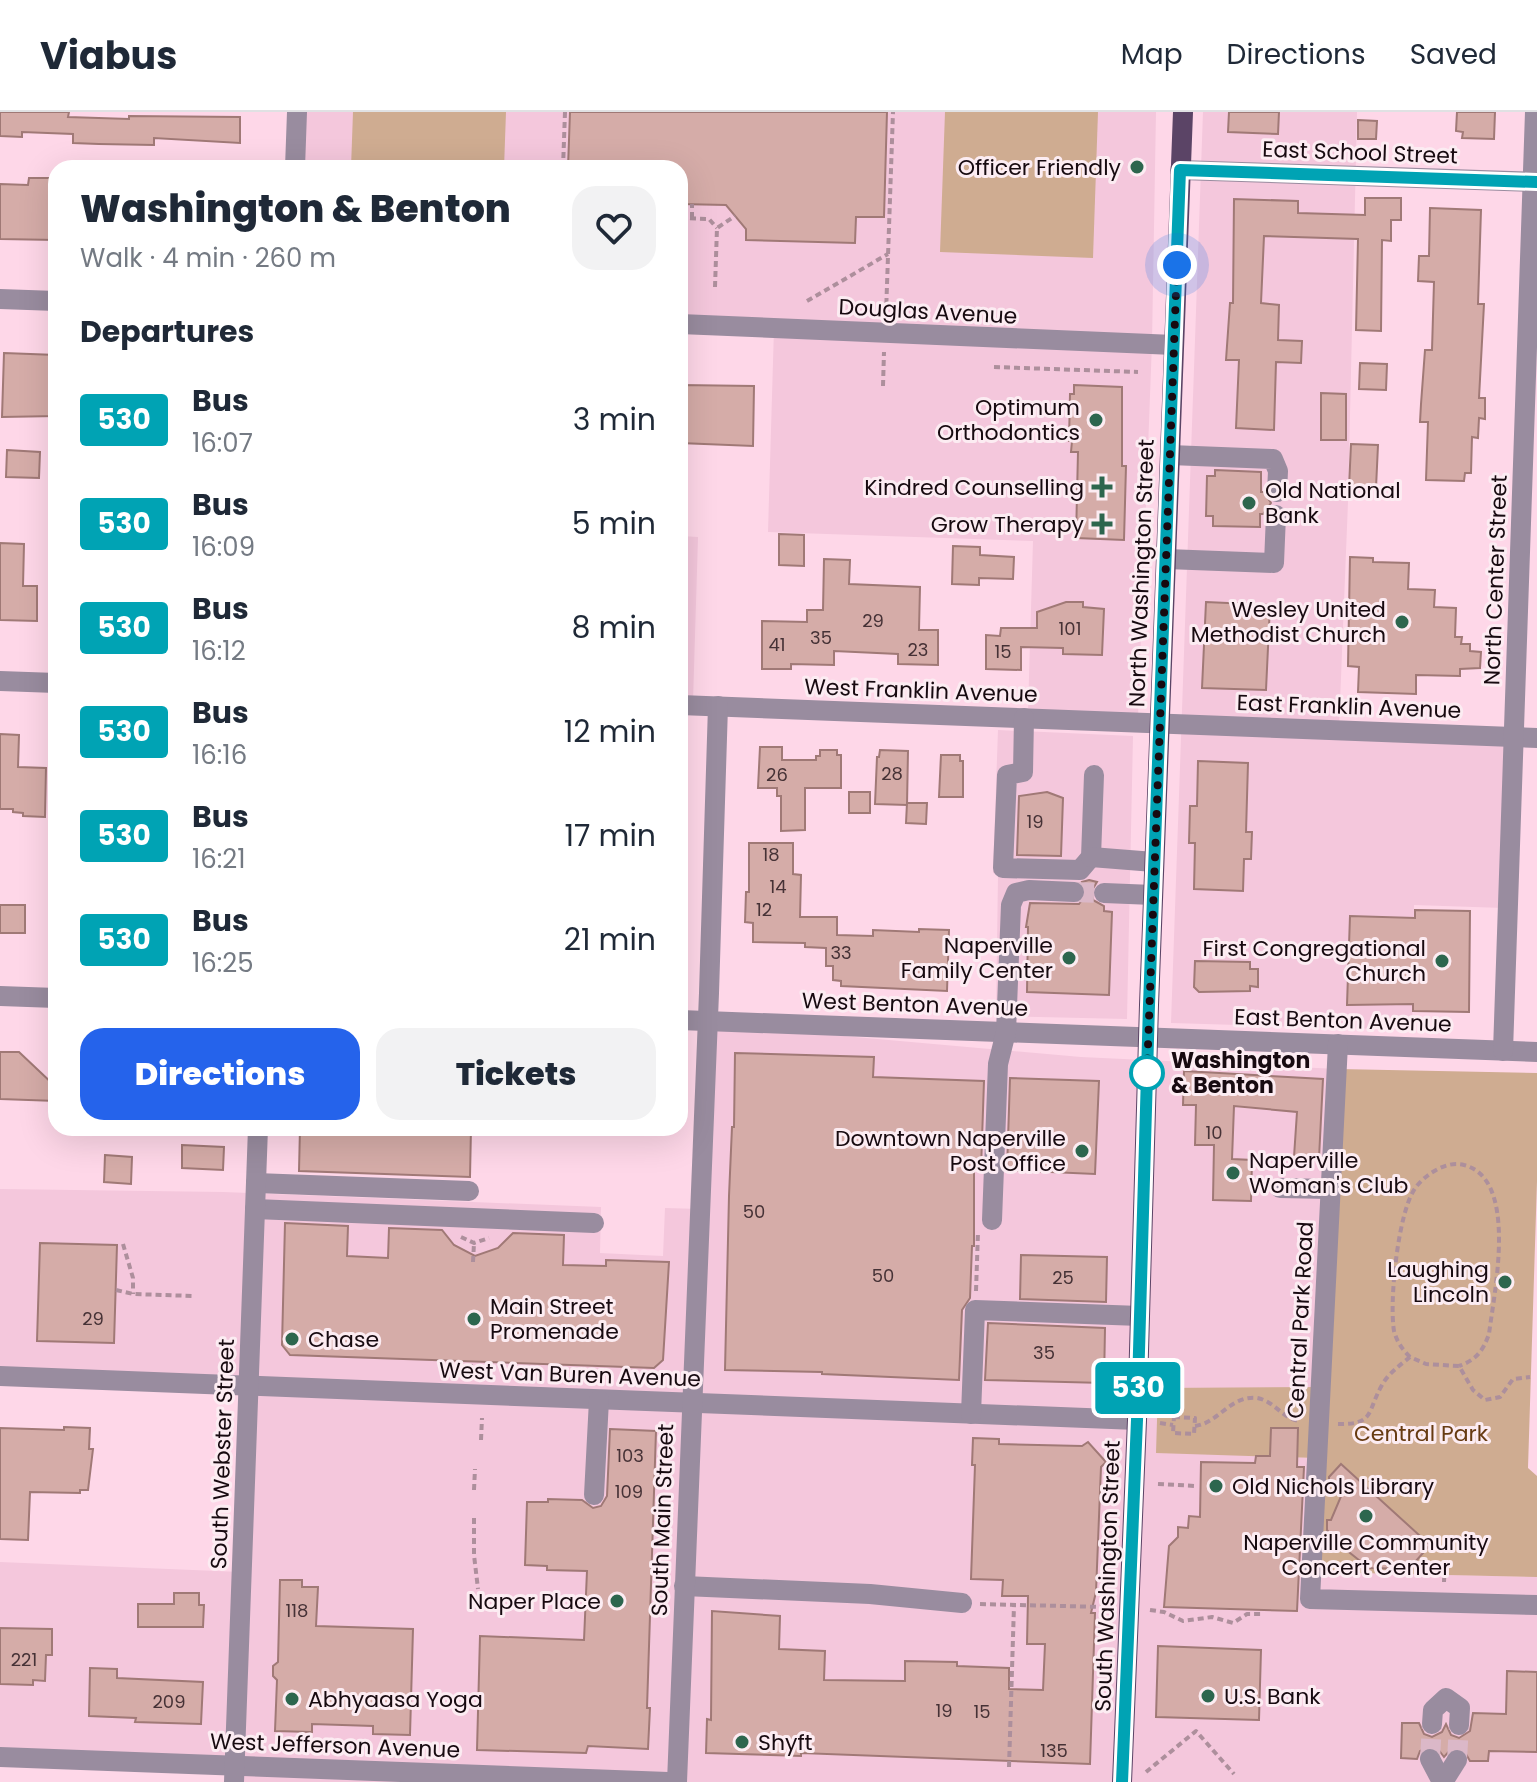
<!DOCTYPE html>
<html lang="en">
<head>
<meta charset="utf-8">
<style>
  body { margin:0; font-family:Poppins,sans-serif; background:#f2f2f3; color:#1f2937; height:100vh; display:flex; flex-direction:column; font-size:30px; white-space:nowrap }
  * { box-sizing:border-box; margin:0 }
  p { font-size:26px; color:#747a83 }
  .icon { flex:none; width:44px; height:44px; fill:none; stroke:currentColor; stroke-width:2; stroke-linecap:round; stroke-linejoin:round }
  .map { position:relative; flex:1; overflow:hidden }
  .details { position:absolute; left:48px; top:48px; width:640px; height:976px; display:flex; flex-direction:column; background:#fff; border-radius:24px; box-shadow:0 8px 32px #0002 }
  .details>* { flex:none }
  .badge { padding:0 16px; border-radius:6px; font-size:28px; line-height:52px }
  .you { position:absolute; width:40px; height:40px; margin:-20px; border:6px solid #fff; border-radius:50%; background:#1a73e8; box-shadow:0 0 0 12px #1a73e833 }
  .map>.badge { position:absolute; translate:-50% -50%; box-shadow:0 0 0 4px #fff }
  h2 { padding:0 32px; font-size:30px; line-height:72px }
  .round { display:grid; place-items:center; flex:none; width:84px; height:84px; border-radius:24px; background:#f2f2f3 }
  .summary { display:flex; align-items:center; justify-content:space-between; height:136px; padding:0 32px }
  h1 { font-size:38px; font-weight:800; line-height:60px }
  .cta { display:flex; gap:16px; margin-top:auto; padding:16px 32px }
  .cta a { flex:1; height:92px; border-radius:24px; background:#2563eb; color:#fff; font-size:32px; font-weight:800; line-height:92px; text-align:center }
  .cta a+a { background:#f2f2f3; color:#1f2937 }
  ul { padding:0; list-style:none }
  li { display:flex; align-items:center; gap:24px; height:104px; padding:0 32px }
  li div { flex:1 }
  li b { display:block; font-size:30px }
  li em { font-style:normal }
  li .badge { min-width:88px; font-weight:700; text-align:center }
  header { display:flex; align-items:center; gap:48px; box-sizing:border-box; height:112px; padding:0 40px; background:#fff; border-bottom:2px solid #e0e1e3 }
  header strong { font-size:38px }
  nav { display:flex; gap:44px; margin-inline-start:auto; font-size:28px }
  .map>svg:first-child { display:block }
  .built { fill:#f4c7dc }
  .green { fill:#cfac91 }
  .building { fill:#d5aca8; stroke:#a07976; stroke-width:2 }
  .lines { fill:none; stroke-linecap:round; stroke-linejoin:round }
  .minor-tunnel { stroke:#dbb8c8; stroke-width:20; stroke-dasharray:20 10; stroke-linecap:butt }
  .path { stroke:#ad8f9c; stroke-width:4; stroke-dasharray:6 4; stroke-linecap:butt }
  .minor { stroke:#998c9f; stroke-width:20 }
  .major { stroke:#5b4466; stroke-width:20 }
  .line-casing { stroke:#fff; stroke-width:18 }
  .line { stroke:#00a3b4; stroke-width:12 }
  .walk { stroke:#170a10; stroke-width:8; stroke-dasharray:0 14.4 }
  .poi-dot { fill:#2d664e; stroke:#fcecf2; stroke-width:3 }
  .stop-dot { fill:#fff; stroke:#00a3b4; stroke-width:4 }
  .labels { text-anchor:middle; stroke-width:6; stroke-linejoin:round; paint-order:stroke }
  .number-label { font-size:18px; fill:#463236 }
  .street-label { font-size:22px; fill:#170a10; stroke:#fcecf2 }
  .poi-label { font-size:22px; fill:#170a10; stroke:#fcecf2; text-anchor:end }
  .stop-label { font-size:22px; font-weight:bold; fill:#170a10; stroke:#fcecf2; text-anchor:start }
  .park-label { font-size:22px; fill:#673b12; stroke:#fcecf2 }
</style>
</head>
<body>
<header>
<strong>Viabus</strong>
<nav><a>Map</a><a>Directions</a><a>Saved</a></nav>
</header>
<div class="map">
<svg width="1537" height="1670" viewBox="0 0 1537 1670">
  <rect width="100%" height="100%" fill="#fed7e8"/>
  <g class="built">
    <polygon points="298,0 1156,0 1152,230 1138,606 1028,599 1033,429 768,420 774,216 680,211 680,56 295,56"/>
    <polygon points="1203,0 1357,0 1348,390 1339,616 1513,623 1504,796 1414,793 1412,918 1171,911"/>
    <polygon points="680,424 698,425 693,590 680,590"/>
    <polygon points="998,618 1133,624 1127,907 996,904 998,763 993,761"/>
    <polygon points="708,912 1081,945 1338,957 1323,1275 1156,1340 1316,1346 1312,1460 1537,1465 1537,1670 234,1670 234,1651 0,1641 0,1450 241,1460 249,1273 0,1268 0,1077 223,1080 601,1095 600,1141 663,1144 665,1096 700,1097"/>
  </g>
  <g class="green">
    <polygon points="353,0 506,0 504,56 351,56"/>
    <polygon points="945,0 1098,0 1093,146 940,140"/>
    <polygon points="1338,957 1537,961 1537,1069 1528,1356 1537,1364 1537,1465 1311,1460 1315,1346 1156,1341 1158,1276 1323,1275"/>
  </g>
  <g class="building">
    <polygon points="0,0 69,0 68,5 129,7 129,4 240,5 240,31 154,26 154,33 99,32 73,31 73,22 22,20 22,25 0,24"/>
    <polygon points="570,0 887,0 884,105 856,105 855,131 746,128 746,117 726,93 680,92 680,56 568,56"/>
    <polygon points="1229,0 1279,0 1278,22 1228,20"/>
    <polygon points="1457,0 1495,0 1494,27 1462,26 1463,20 1456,19"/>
    <polygon points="1358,8 1377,9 1376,27 1358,27"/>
    <polygon points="29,66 56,66 56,128 0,127 0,72 28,73"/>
    <polygon points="1365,86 1401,86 1401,108 1391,108 1391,129 1382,128 1381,219 1356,218 1358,127 1264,124 1261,191 1279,193 1278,228 1302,229 1301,251 1276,250 1274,318 1236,316 1239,248 1226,248 1230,191 1233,191 1234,87 1298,89 1298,101 1365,103"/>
    <polygon points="1430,96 1481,98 1478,192 1484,192 1479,286 1485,286 1485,307 1479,306 1478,326 1472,325 1471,361 1465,361 1464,369 1426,368 1428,310 1420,310 1421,292 1425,238 1432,238 1434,170 1418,169 1419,144 1429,144"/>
    <polygon points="4,241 56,243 56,304 2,305"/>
    <polygon points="1360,251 1387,252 1386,278 1359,277"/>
    <polygon points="680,273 754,274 753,334 680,331"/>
    <polygon points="1074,273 1122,275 1122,354 1126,354 1124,428 1076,426 1078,340 1071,340 1072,329 1069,329 1070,282 1074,282"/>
    <polygon points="1321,281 1346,282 1346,328 1321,328"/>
    <polygon points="1351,332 1378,333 1376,376 1349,375"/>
    <polygon points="7,338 40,340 39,366 6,365"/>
    <polygon points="1215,358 1261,360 1261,380 1264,380 1271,391 1263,402 1260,402 1260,415 1213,414 1213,404 1206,404 1207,364 1215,364"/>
    <polygon points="779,422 804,423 804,454 779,453"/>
    <polygon points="0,431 24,432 23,474 37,474 37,509 0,508"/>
    <polygon points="953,434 980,435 980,443 1014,445 1013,467 979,466 979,473 952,472"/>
    <polygon points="1350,445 1373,446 1373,450 1409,451 1408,477 1435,478 1434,495 1456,496 1455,525 1462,525 1461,532 1470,532 1470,539 1481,540 1480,556 1460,557 1460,564 1416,563 1416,582 1358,580 1359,555 1348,554"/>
    <polygon points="824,447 850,448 849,472 920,475 919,518 938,518 938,553 898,552 898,542 834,539 834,553 791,552 791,557 762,557 762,509 807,510 807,498 823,498"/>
    <polygon points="1066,490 1083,490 1083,495 1104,497 1102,543 1063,542 1063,536 1021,535 1021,558 986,557 986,523 1000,524 1001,516 1037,516 1037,500"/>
    <polygon points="1206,490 1270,493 1266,578 1202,576"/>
    <polygon points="0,622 19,623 18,655 46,656 45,705 23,704 23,701 13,700 13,697 0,697"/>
    <polygon points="760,635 782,635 782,648 816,648 816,644 820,644 820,638 837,638 837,643 841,643 841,676 805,676 805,718 781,719 781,684 777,684 777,676 758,676"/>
    <polygon points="880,638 908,639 907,693 875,692 877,645 879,645"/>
    <polygon points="941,643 960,643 960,649 963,649 963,685 939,685"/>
    <polygon points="1198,649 1248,651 1246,720 1252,720 1251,747 1244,747 1243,779 1194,777 1195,731 1189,731 1190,694 1197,694"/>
    <rect x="849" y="680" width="21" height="21"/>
    <polygon points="1047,680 1063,686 1061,744 1017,743 1019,684"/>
    <polygon points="907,691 927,691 926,712 906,711"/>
    <polygon points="749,731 793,731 793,762 801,763 800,805 837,805 837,823 873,824 873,818 919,820 919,817 949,818 947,879 841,874 841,869 833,868 833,854 826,854 826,836 805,835 805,831 753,830 753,811 745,810 746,780 749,780"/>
    <polygon points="1089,768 1097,770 1091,780 1093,788 1104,794 1104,799 1112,800 1109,883 1027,880 1028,815 1026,815 1030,791 1079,792 1087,781 1082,770"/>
    <rect x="0" y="793" width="25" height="28"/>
    <polygon points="1415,798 1470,799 1469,900 1413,899 1413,892 1347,893 1350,804 1415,806"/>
    <polygon points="1195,849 1250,850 1250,857 1258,857 1258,875 1250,874 1250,879 1199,880 1194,875"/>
    <polygon points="0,940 19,940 56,975 56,989 0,987"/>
    <polygon points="735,941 874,945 873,965 984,969 981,1057 974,1057 974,1134 972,1134 970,1186 962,1198 959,1268 822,1262 822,1260 725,1258 729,1084 732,1015 734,1015"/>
    <polygon points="1184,959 1323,967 1319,1046 1294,1045 1297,1000 1234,994 1232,1047 1252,1048 1251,1089 1213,1088 1214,1033 1195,1033 1196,993 1183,993"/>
    <polygon points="1010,966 1099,969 1095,1062 1007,1058"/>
    <polygon points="300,1016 471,1016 470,1065 299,1059"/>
    <polygon points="182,1033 224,1035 223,1058 182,1056"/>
    <polygon points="105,1043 132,1045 131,1072 104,1070"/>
    <polygon points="285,1111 348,1114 347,1144 388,1146 389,1116 442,1118 454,1133 475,1144 498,1136 513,1121 564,1123 563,1153 606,1154 606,1148 669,1150 663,1248 654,1256 290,1243 282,1233"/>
    <polygon points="40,1131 117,1133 114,1231 37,1229"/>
    <polygon points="1021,1143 1107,1145 1106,1190 1020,1187"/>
    <polygon points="988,1211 1105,1216 1104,1271 985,1268"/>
    <polygon points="64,1315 90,1316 89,1337 93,1337 88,1378 80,1378 80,1381 30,1380 28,1428 0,1427 0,1316 64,1318"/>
    <polygon points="1271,1316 1298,1316 1297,1355 1304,1355 1297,1499 1164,1495 1169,1434 1178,1425 1178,1415 1188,1416 1189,1404 1200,1405 1201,1350 1255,1351 1256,1344 1270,1344"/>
    <polygon points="610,1317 656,1319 647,1596 650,1596 648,1637 588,1634 586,1641 477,1638 480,1524 584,1528 587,1459 547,1458 547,1454 525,1453 527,1390 548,1390 548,1387 582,1388 593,1396 601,1394 607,1384"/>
    <polygon points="973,1326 999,1327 999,1332 1082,1334 1088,1330 1106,1350 1101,1355 1096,1480 1091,1501 1095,1501 1090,1652 801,1641 801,1644 706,1641 707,1607 711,1608 712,1499 780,1504 779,1537 825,1539 824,1568 905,1569 905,1549 957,1550 957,1554 1009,1556 1009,1577 1043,1578 1045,1532 1027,1532 1028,1484 1002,1484 1003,1468 971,1467 975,1353 972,1353"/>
    <polygon points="1341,1352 1430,1433 1409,1457 1369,1456 1345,1437 1327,1418 1327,1408 1331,1408 1342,1382 1329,1371 1329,1365"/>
    <polygon points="280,1468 302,1468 302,1475 318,1475 316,1514 413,1517 410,1623 373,1622 373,1614 312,1612 312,1620 275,1619 277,1568 273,1564 273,1554 278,1550"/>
    <polygon points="174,1481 199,1481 199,1493 204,1493 203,1515 138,1515 138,1492 174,1492"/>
    <polygon points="0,1516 52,1517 52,1543 46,1543 45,1569 33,1568 33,1573 0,1572"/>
    <polygon points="1158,1534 1261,1538 1259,1608 1156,1605"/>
    <polygon points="90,1556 117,1557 117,1566 203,1570 201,1612 135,1610 136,1606 89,1604"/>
    <polygon points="1507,1559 1537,1560 1537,1640 1489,1639 1488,1649 1470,1649 1463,1637 1452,1636 1444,1645 1438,1637 1430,1634 1420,1639 1417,1647 1401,1646 1402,1611 1419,1611 1424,1622 1432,1625 1442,1620 1446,1612 1451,1623 1459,1626 1470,1619 1473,1601 1506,1602"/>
  </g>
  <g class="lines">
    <g class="minor-tunnel">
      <polyline points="1074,780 1104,781"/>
      <polyline points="1430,1647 1432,1612"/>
      <polyline points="1457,1648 1459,1613"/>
    </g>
    <g class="path">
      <polyline points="563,56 565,0"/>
      <polyline points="680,106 709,107 717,116"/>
      <polyline points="692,106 692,92"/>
      <polyline points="715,175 717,116 735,104"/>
      <polyline points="807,189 888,142"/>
      <polyline points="886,202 893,0"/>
      <polyline points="994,255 1138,260"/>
      <polyline points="883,274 884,240"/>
      <polyline points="461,1125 474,1131 489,1126"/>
      <polyline points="123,1132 133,1166 133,1182"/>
      <polyline points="473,1150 474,1131"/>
      <polyline points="116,1178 133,1182 194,1184"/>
      <polyline points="976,1179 978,1120"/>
      <path d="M1410 1245C1402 1237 1397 1230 1394 1219 1389 1190 1398 1098 1416 1075 1426 1062 1447 1048 1464 1053 1519 1067 1494 1181 1489 1222 1483 1239 1476 1248 1459 1254"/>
      <polyline points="471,1258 471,1251"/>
      <polygon points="1174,1305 1195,1306 1194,1322 1173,1321"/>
      <polyline points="1160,1311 1173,1313"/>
      <path d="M1338 1312C1375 1313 1367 1299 1382 1273 1388 1262 1399 1254 1410 1245L1426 1252 1459 1254 1473 1278 1485 1288 1500 1285 1513 1267 1530 1265"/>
      <path d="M1195 1314C1219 1311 1230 1283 1257 1286 1275 1289 1283 1308 1301 1309"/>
      <polyline points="481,1328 482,1306"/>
      <polyline points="1158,1372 1196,1374"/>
      <polyline points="474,1378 475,1357"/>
      <polyline points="474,1406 474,1443 478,1477"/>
      <polyline points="1444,1470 1445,1449"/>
      <polyline points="980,1492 1102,1495"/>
      <polyline points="1150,1498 1164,1500 1183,1509 1212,1505 1233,1511 1247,1502 1264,1502"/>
      <polyline points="1009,1655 1014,1493"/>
      <polyline points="1146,1660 1196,1619 1234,1662"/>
    </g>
    <g class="minor">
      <polyline points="295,56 297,0"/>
      <polyline points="1180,58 1537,70"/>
      <polyline points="0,187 56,189"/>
      <polyline points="680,212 1174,233"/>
      <polyline points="1170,343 1273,347 1278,359 1277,380"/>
      <polyline points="1166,447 1274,451 1276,403"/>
      <polyline points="0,569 56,571"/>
      <polyline points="680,593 1537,626"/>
      <polyline points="1024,606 1023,660 1007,663 1003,756 1080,758 1091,745 1094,663"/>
      <polyline points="1091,745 1154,750"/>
      <polyline points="1104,781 1153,783"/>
      <polyline points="0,884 56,886"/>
      <polyline points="680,908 1537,940"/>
      <polyline points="1338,932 1310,1487 1537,1493"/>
      <path d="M1503 939C1513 626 1524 313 1535 0"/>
      <polyline points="256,1071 469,1079"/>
      <polyline points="1280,1076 1330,1077"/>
      <polyline points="255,1097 594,1111"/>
      <polyline points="992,1108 998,952 1006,920 1011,793 1016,781 1029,778 1074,780"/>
      <polyline points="0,1264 1137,1308"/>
      <polyline points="971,1302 975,1198 1140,1204"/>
      <polyline points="594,1383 599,1288"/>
      <polyline points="684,1474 870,1482 962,1491"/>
      <polyline points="1432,1612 1433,1598 1446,1586 1460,1596 1459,1613"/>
      <polyline points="0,1645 668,1670"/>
      <polyline points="1430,1647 1442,1670"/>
      <polyline points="234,1670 258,1016"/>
      <polyline points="677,1670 709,881 718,594"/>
      <polyline points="1443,1670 1457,1648"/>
    </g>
    <polyline class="major" points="1122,1670 1137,1308 1149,893 1183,0"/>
  </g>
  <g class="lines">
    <defs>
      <polyline id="line" points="1122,1670 1137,1308 1149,893 1180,58 1537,70"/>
    </defs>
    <use href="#line" class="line-casing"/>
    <use href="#line" class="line"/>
    <polyline class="walk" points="1147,961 1177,153"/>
  </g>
  <g class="poi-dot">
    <circle cx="1137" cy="55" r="8"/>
    <circle cx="1096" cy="308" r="8"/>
    <path d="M1098 363h8v8h8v8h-8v8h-8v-8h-8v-8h8z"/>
    <circle cx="1249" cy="391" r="8"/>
    <path d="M1098 400h8v8h8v8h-8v8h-8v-8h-8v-8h8z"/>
    <circle cx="1402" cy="510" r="8"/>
    <circle cx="1069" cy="846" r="8"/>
    <circle cx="1442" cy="849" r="8"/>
    <circle cx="1082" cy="1039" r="8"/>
    <circle cx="1233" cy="1061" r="8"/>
    <circle cx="1505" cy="1170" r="8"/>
    <circle cx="474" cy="1207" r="8"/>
    <circle cx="292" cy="1227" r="8"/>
    <circle cx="1216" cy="1374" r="8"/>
    <circle cx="1366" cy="1404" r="8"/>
    <circle cx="617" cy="1489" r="8"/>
    <circle cx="1208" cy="1584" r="8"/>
    <circle cx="292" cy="1587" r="8"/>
    <circle cx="742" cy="1630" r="8"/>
  </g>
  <circle class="stop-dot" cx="1147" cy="961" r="16"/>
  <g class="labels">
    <g class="number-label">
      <text x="873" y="515">29</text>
      <text x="1070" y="523">101</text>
      <text x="821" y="532">35</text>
      <text x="777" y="539">41</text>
      <text x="918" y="544">23</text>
      <text x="1003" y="546">15</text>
      <text x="892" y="668">28</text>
      <text x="777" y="669">26</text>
      <text x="1035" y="716">19</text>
      <text x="771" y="749">18</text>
      <text x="778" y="781">14</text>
      <text x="764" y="804">12</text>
      <text x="841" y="847">33</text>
      <text x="1214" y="1027">10</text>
      <text x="754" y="1106">50</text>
      <text x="883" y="1170">50</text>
      <text x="1063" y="1172">25</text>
      <text x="93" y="1213">29</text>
      <text x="1044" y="1247">35</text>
      <text x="630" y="1350">103</text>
      <text x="629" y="1386">109</text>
      <text x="297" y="1505">118</text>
      <text x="24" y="1554">221</text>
      <text x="169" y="1596">209</text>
      <text x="944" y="1605">19</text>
      <text x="982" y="1606">15</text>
      <text x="1054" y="1645">135</text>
    </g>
    <g class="street-label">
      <text transform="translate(1360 40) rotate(2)" y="8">East School Street</text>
      <text transform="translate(928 199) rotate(3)" y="8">Douglas Avenue</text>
      <text transform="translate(1141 461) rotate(-88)" y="8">North Washington Street</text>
      <text transform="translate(1495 468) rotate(-88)" y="8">North Center Street</text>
      <text transform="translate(921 578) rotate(2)" y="8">West Franklin Avenue</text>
      <text transform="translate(1349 594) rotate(2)" y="8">East Franklin Avenue</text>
      <text transform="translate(915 892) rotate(2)" y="8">West Benton Avenue</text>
      <text transform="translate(1343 908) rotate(2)" y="8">East Benton Avenue</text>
      <text transform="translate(1300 1208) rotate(-87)" y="8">Central Park Road</text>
      <text transform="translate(570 1262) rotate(2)" y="8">West Van Buren Avenue</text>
      <text transform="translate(222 1342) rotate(-88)" y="8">South Webster Street</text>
      <text transform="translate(662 1408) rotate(-88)" y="8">South Main Street</text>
      <text transform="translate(1107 1464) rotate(-88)" y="8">South Washington Street</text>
      <text transform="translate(335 1633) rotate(2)" y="8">West Jefferson Avenue</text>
    </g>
    <g class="poi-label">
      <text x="1121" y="63">Officer Friendly</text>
      <text x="1080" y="303">Optimum<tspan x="1080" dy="25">Orthodontics</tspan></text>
      <text x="1084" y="383">Kindred Counselling</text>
      <text x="1265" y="386" text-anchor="start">Old National<tspan x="1265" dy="25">Bank</tspan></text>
      <text x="1084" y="420">Grow Therapy</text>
      <text x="1386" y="505">Wesley United<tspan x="1386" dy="25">Methodist Church</tspan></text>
      <text x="1053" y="841">Naperville<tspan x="1053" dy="25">Family Center</tspan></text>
      <text x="1426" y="844">First Congregational<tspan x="1426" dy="25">Church</tspan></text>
      <text x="1066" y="1034">Downtown Naperville<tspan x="1066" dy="25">Post Office</tspan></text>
      <text x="1249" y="1056" text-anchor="start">Naperville<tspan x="1249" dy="25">Woman's Club</tspan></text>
      <text x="1489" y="1165">Laughing<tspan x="1489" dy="25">Lincoln</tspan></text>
      <text x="490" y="1202" text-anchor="start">Main Street<tspan x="490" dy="25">Promenade</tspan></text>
      <text x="308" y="1235" text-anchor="start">Chase</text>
      <text x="1232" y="1382" text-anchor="start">Old Nichols Library</text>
      <text x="1366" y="1438" text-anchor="middle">Naperville Community<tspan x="1366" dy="25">Concert Center</tspan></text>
      <text x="601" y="1497">Naper Place</text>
      <text x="1224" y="1592" text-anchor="start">U.S. Bank</text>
      <text x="308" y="1595" text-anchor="start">Abhyaasa Yoga</text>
      <text x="758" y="1638" text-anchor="start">Shyft</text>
    </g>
    <g class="stop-label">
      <text x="1171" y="956">Washington<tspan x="1171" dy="25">&amp; Benton</tspan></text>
    </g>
    <g class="park-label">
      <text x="1421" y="1329">Central Park</text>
    </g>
  </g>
</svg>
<div class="you" style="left:1177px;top:153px"></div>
<b class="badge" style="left:1138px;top:1276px;background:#00a3b4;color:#fff">530</b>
<section class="details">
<div class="summary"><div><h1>Washington &amp; Benton</h1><p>Walk · 4 min · 260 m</p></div><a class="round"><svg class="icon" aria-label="heart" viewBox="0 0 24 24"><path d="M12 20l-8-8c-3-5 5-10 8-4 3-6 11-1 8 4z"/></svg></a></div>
<h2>Departures</h2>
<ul>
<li><span class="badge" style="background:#00a3b4;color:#fff">530</span><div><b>Bus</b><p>16:07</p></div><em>3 min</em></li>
<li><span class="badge" style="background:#00a3b4;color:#fff">530</span><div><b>Bus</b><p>16:09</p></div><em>5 min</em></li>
<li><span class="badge" style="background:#00a3b4;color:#fff">530</span><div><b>Bus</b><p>16:12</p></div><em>8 min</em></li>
<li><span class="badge" style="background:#00a3b4;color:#fff">530</span><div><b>Bus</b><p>16:16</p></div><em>12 min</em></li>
<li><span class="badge" style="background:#00a3b4;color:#fff">530</span><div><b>Bus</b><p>16:21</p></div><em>17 min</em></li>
<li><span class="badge" style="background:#00a3b4;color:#fff">530</span><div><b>Bus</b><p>16:25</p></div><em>21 min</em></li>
</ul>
<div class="cta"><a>Directions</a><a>Tickets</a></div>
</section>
</div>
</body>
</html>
